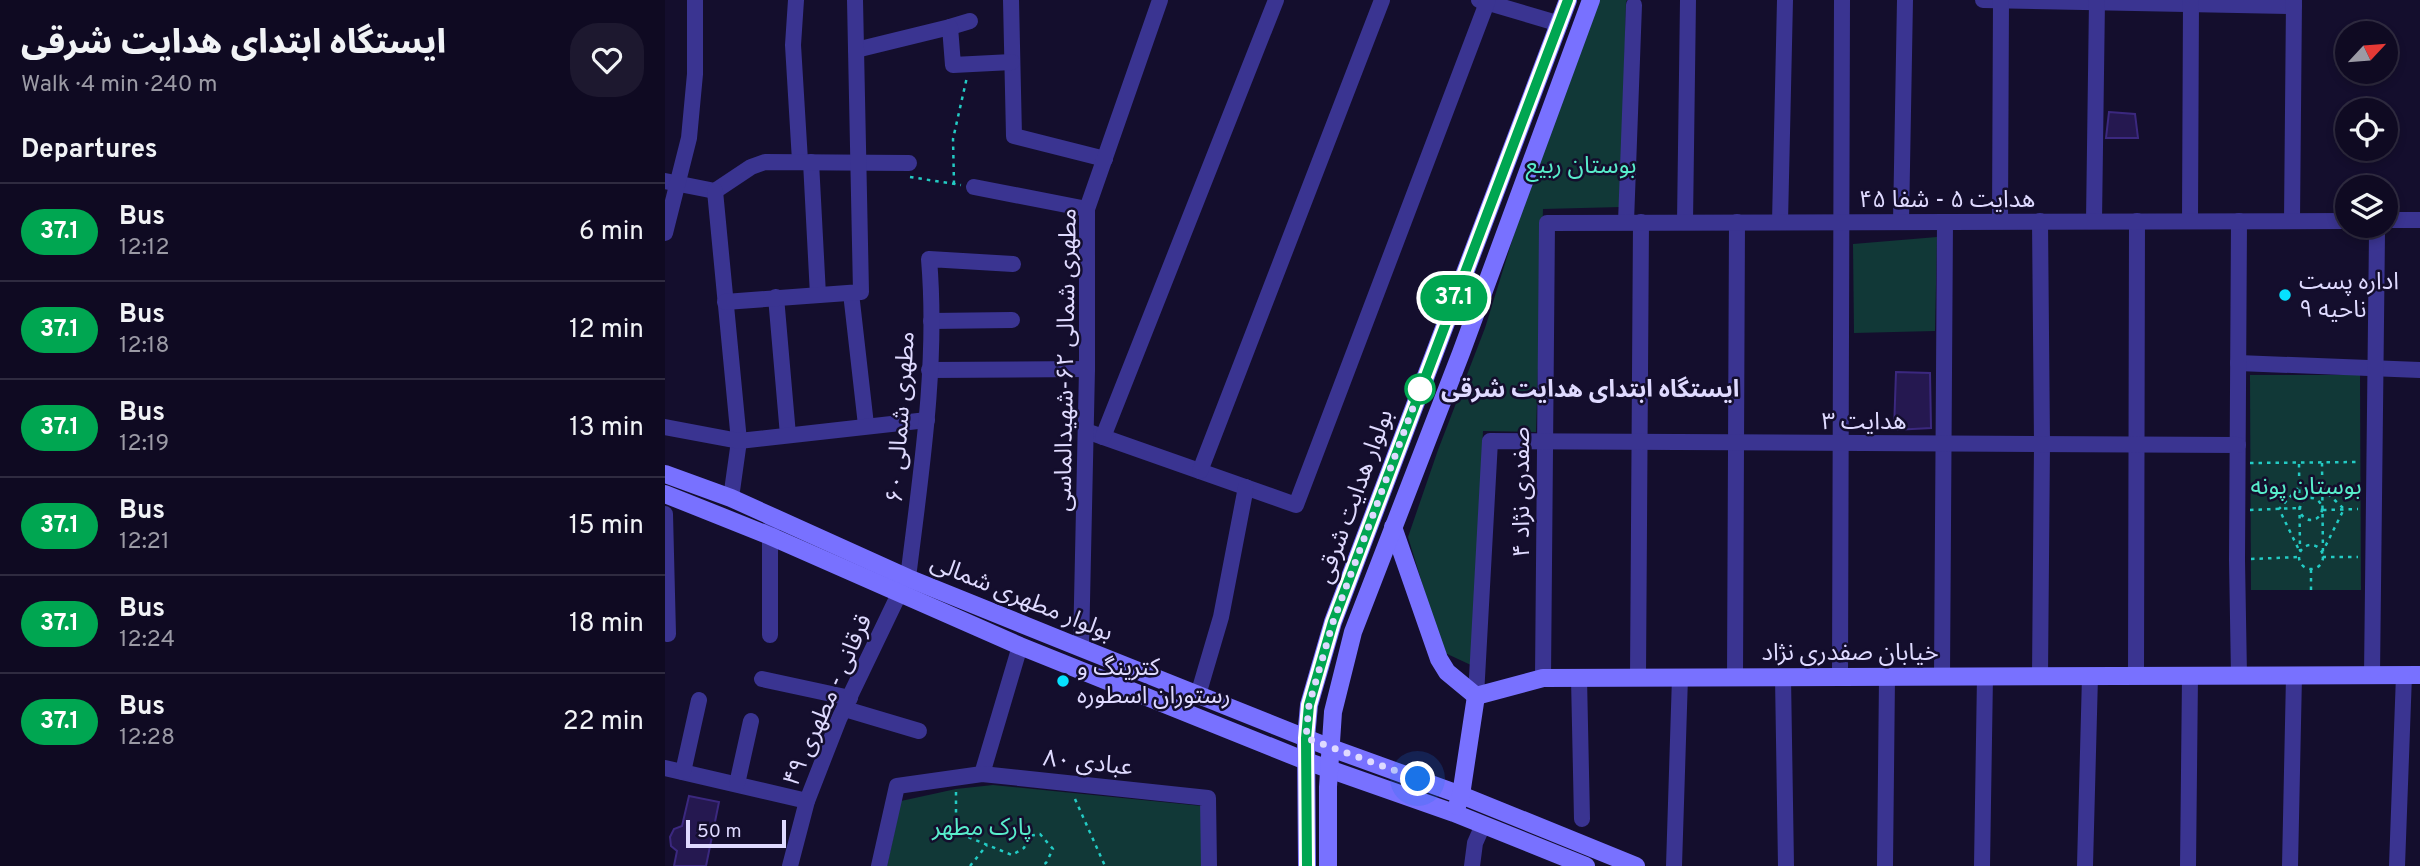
<!DOCTYPE html>
<html lang="en">
<head>
<meta charset="utf-8">
<style>
  body { margin:0; font-family:Overpass,"Noto Sans Arabic",sans-serif; background:#1d182f; color:#f1f3f6; height:100vh; display:flex; flex-direction:column; font-size:26px; white-space:nowrap }
  * { box-sizing:border-box; margin:0 }
  p { font-size:23px; color:#9b9aa5 }
  .icon { flex:none; width:38px; height:38px; fill:none; stroke:currentColor; stroke-width:2; stroke-linecap:round; stroke-linejoin:round }
  .map { position:relative; flex:1; overflow:hidden }
  .details { display:flex; flex-direction:column; background:#0f0a22; width:665px }
  .details>* { flex:none }
  .badge { padding:0 14px; border-radius:23px; font-size:24px; line-height:46px }
  .needle { width:46px; rotate:64deg }
  .buttons { position:absolute; left:1670px; top:21px; display:grid; gap:14px }
  .buttons a { display:grid; place-items:center; width:63px; height:63px; border-radius:50%; background:#0f0a22; box-shadow:0 4px 10px #0003,0 0 0 2px #2f2b40; font-size:35px }
  .scale { position:absolute; left:21px; bottom:18px; width:100px; box-sizing:border-box; padding-left:7px; border:4px solid #dfdaff; border-top:0; font-size:19px; line-height:24px; white-space:nowrap; color:#dfdaff; -webkit-text-stroke:5px #140e2d; paint-order:stroke }
  .you { position:absolute; width:35px; height:35px; margin:-18px; border:5px solid #fff; border-radius:50%; background:#1a73e8; box-shadow:0 0 0 10px #1a73e833 }
  .map>.badge { position:absolute; translate:-50% -50%; box-shadow:0 0 0 4px #fff }
  h2 { padding:0 21px; font-size:26px; line-height:63px }
  .round { display:grid; place-items:center; flex:none; width:74px; height:74px; border-radius:28px; background:#1d182f }
  .head { display:flex; align-items:center; justify-content:space-between; height:119px; padding:0 21px }
  h1 { font-size:33px; font-weight:800; line-height:52px }
  ul { padding:0; list-style:none }
  li { display:flex; align-items:center; gap:21px; height:98px; padding:0 21px; border-top:2px solid #2f2b40 }
  li div { flex:1 }
  li b { display:block; font-size:26px }
  li em { font-style:normal }
  li .badge { min-width:77px; font-weight:700; text-align:center }
  main { display:flex; flex:1; min-height:0 }
  .map>svg:first-child { display:block }
  .green { fill:#113837 }
  .building { fill:#251850; stroke:#3b287f; stroke-width:2 }
  .lines { fill:none; stroke-linecap:round; stroke-linejoin:round }
  .path { stroke:#23cbc4; stroke-width:2.5; stroke-dasharray:3.5 5; stroke-linecap:butt }
  .street { stroke:#3a3491; stroke-width:16 }
  .secondary { stroke:#7871ff; stroke-width:18 }
  .line-casing { stroke:#fff; stroke-width:16 }
  .line { stroke:#00a651; stroke-width:10 }
  .walk { stroke:#dfdaff; stroke-width:7; stroke-dasharray:0 12.6 }
  .poi-dot { fill:#06e1ff; stroke:#140e2d; stroke-width:2.5 }
  .stop-dot { fill:#fff; stroke:#00a651; stroke-width:3.5 }
  .labels { text-anchor:middle; stroke-width:5; stroke-linejoin:round; paint-order:stroke }
  .park-label { font-size:24px; fill:#58edcb; stroke:#140e2d }
  .street-label { font-size:24px; fill:#dfdaff; stroke:#140e2d }
  .poi-label { font-size:24px; fill:#dfdaff; stroke:#140e2d; text-anchor:start }
  .stop-label { font-size:24px; font-weight:bold; fill:#dfdaff; stroke:#140e2d; text-anchor:start }
</style>
</head>
<body>
<main>
<section class="details">
<div class="head"><div><h1>ایستگاه ابتدای هدایت شرقی</h1><p>Walk · 4 min · 240 m</p></div><a class="round"><svg class="icon" aria-label="heart" viewBox="0 0 24 24"><path d="M12 20l-8-8c-3-5 5-10 8-4 3-6 11-1 8 4z"/></svg></a></div>
<h2>Departures</h2>
<ul>
<li><span class="badge" style="background:#00a651;color:#fff">37.1</span><div><b>Bus</b><p>12:12</p></div><em>6 min</em></li>
<li><span class="badge" style="background:#00a651;color:#fff">37.1</span><div><b>Bus</b><p>12:18</p></div><em>12 min</em></li>
<li><span class="badge" style="background:#00a651;color:#fff">37.1</span><div><b>Bus</b><p>12:19</p></div><em>13 min</em></li>
<li><span class="badge" style="background:#00a651;color:#fff">37.1</span><div><b>Bus</b><p>12:21</p></div><em>15 min</em></li>
<li><span class="badge" style="background:#00a651;color:#fff">37.1</span><div><b>Bus</b><p>12:24</p></div><em>18 min</em></li>
<li><span class="badge" style="background:#00a651;color:#fff">37.1</span><div><b>Bus</b><p>12:28</p></div><em>22 min</em></li>
</ul>
</section>
<div class="map">
<svg width="1755" height="866" viewBox="0 0 1755 866">
  <rect width="100%" height="100%" fill="#140e2d"/>
  <g class="green">
    <polygon points="935,0 962,0 961,2 956,207 878,209 871,432 818,431 808,666 778,652 743,537 773,450 820,328 868,173"/>
    <polygon points="1272,237 1270,331 1189,333 1188,244"/>
    <polygon points="1585,375 1695,375 1696,590 1586,590"/>
    <polygon points="328,785 537,806 536,866 222,866 236,801 291,789"/>
  </g>
  <g class="building">
    <polygon points="1444,112 1470,114 1473,138 1441,138"/>
    <polygon points="1231,372 1265,373 1266,428 1229,430"/>
    <polygon points="24,796 54,802 41,866 9,866 12,851 6,846 5,837 9,829 17,826"/>
  </g>
  <g class="lines">
    <g class="path">
      <polyline points="245,177 296,185"/>
      <polyline points="289,184 288,139 302,77"/>
      <polyline points="1585,463 1694,462"/>
      <polyline points="1657,463 1658,557 1693,557"/>
      <polyline points="1634,464 1635,551"/>
      <polyline points="1657,488 1679,509 1659,549"/>
      <circle cx="1646" cy="509" r="11"/>
      <polyline points="1585,510 1634,508"/>
      <polyline points="1658,510 1693,509"/>
      <circle cx="1646" cy="557" r="12"/>
      <polyline points="1633,548 1614,509 1634,487"/>
      <polyline points="1586,559 1634,557"/>
      <polyline points="1646,590 1646,569"/>
      <polyline points="291,792 291,827 303,837 347,855 359,848 364,836 375,834 388,849 381,863 375,866"/>
      <polyline points="410,799 440,866"/>
      <polyline points="305,866 322,845"/>
    </g>
    <g class="street">
      <polyline points="131,0 128,45 135,161"/>
      <polyline points="346,0 349,136 440,159"/>
      <polyline points="814,0 895,24"/>
      <polyline points="1318,0 1629,6"/>
      <polyline points="285,27 305,21"/>
      <polyline points="191,50 285,27 288,65 347,62"/>
      <polyline points="146,162 153,295"/>
      <polyline points="0,181 50,191 86,167 100,162 244,163"/>
      <polyline points="309,187 422,209"/>
      <polyline points="50,191 74,441 66,498"/>
      <polyline points="1720,220 1755,220"/>
      <polyline points="1335,221 1336,0"/>
      <polyline points="1375,221 1377,444 1375,676"/>
      <polyline points="1429,221 1432,0"/>
      <polyline points="1525,221 1526,0"/>
      <polyline points="1627,221 1629,0"/>
      <polyline points="961,222 969,5"/>
      <polyline points="1020,222 1023,0"/>
      <polyline points="1115,222 1120,0"/>
      <polyline points="1236,222 1240,0"/>
      <polyline points="0,233 24,138 30,74 30,0"/>
      <polyline points="186,293 201,425"/>
      <polyline points="111,297 123,435"/>
      <polyline points="60,302 196,292 190,0"/>
      <polyline points="266,321 347,320"/>
      <polyline points="1573,363 1755,370"/>
      <polyline points="264,370 422,369"/>
      <polyline points="0,427 74,441 262,420"/>
      <polyline points="421,431 631,505 823,0"/>
      <polyline points="438,437 611,0"/>
      <polyline points="535,471 717,0"/>
      <polyline points="0,514 3,634"/>
      <path d="M243 578C256 472 273 365 264 259L348 264"/>
      <polyline points="105,635 105,536 109,518"/>
      <polyline points="416,648 422,369 422,209 495,0"/>
      <polyline points="1471,676 1472,221"/>
      <polyline points="1574,676 1572,560 1574,221"/>
      <polyline points="1707,676 1712,233"/>
      <polyline points="973,677 976,222"/>
      <polyline points="1070,677 1072,222"/>
      <polyline points="1118,677 1121,866"/>
      <polyline points="1175,677 1177,0"/>
      <polyline points="1277,677 1280,222"/>
      <polyline points="878,678 882,223 1682,221"/>
      <polyline points="914,678 917,819"/>
      <polyline points="97,679 185,698"/>
      <polyline points="533,695 556,617 581,487"/>
      <polyline points="811,696 825,441 1573,445"/>
      <polyline points="180,709 254,731"/>
      <polyline points="0,768 142,801"/>
      <polyline points="18,772 34,700"/>
      <polyline points="317,774 355,646"/>
      <polyline points="72,784 86,721"/>
      <polyline points="125,866 142,801 174,719 234,594"/>
      <polyline points="214,866 232,786 317,774 543,798 544,866"/>
      <polyline points="807,866 810,843 818,825"/>
      <polyline points="1009,866 1015,677"/>
      <polyline points="1220,866 1222,677"/>
      <polyline points="1317,866 1320,676"/>
      <polyline points="1420,866 1425,676"/>
      <polyline points="1523,866 1525,676"/>
      <polyline points="1625,866 1629,676"/>
      <polyline points="1732,866 1739,675"/>
    </g>
    <g class="secondary">
      <polyline points="0,474 66,498 243,578 416,648 666,748 796,795 971,866"/>
      <polyline points="0,494 105,536 355,646 641,761 789,813 921,866"/>
      <polyline points="728,527 774,659 782,672 811,696"/>
      <polyline points="811,696 878,678 1755,675"/>
      <polyline points="792,806 796,795 811,696"/>
      <polyline points="642,866 641,738 644,705 668,622 903,0"/>
      <polyline points="663,866 663,787 668,712 688,632 796,353 926,0"/>
    </g>
  </g>
  <g class="lines">
    <defs>
      <polyline id="line" points="642,866 641,738 644,705 668,622 903,0"/>
    </defs>
    <use href="#line" class="line-casing"/>
    <use href="#line" class="line"/>
    <polyline class="walk" points="753,779 641,738 644,705 668,622 755,389"/>
  </g>
  <g class="poi-dot">
    <circle cx="1620" cy="295" r="7"/>
    <circle cx="398" cy="681" r="7"/>
  </g>
  <circle class="stop-dot" cx="755" cy="389" r="14"/>
  <g class="labels">
    <g class="park-label">
      <text x="916" y="173">بوستان ربیع</text>
      <text x="1641" y="494">بوستان پونه</text>
      <text x="317" y="835">پارک مطهر</text>
    </g>
    <g class="street-label">
      <text x="1282" y="207">هدایت ۵ - شفا ۴۵</text>
      <text transform="translate(400 360) rotate(-89)" y="8">مطهری شمالی ۶۲-شهیدالماسی</text>
      <text transform="translate(235 417) rotate(-86)" y="8">مطهری شمالی ۶۰</text>
      <text x="1199" y="429">هدایت ۳</text>
      <text transform="translate(856 492) rotate(-90)" y="8">صفدری نژاد ۴</text>
      <text transform="translate(689 496) rotate(-70)" y="8">بولوار هدایت شرقی</text>
      <text transform="translate(357 597) rotate(22)" y="8">بولوار مطهری شمالی</text>
      <text x="1185" y="660">خیابان صفدری نژاد</text>
      <text transform="translate(162 700) rotate(-66)" y="8">قرقانی - مطهری ۴۹</text>
      <text transform="translate(423 762) rotate(6)" y="8">عبادی ۸۰</text>
    </g>
    <g class="poi-label">
      <text x="1634" y="289">اداره پست<tspan x="1634" dy="28">ناحیه ۹</tspan></text>
      <text x="412" y="675">کترینگ و<tspan x="412" dy="28">رستوران اسطوره</tspan></text>
    </g>
    <g class="stop-label">
      <text x="776" y="397">ایستگاه ابتدای هدایت شرقی</text>
    </g>
  </g>
</svg>
<div class="buttons">
<a><svg class="needle" viewBox="-14 -14 28 28"><path d="M0-13l5 13h-10z" fill="#e53935"/><path d="M0 13l5-13h-10z" fill="#9b9aa5"/></svg></a>
<a><svg class="icon" aria-label="locate" viewBox="0 0 24 24"><circle cx="12" cy="12" r="6"/><path d="M12 2v4M12 18v4M2 12h4M18 12h4"/></svg></a>
<a><svg class="icon" aria-label="layers" viewBox="0 0 24 24"><path d="M12 4l9 5-9 5-9-5zM3 14l9 5 9-5"/></svg></a>
</div>
<div class="scale">50 m</div>
<div class="you" style="left:753px;top:779px"></div>
<b class="badge" style="left:789px;top:298px;background:#00a651;color:#fff">37.1</b>
</div>
</main>
</body>
</html>
